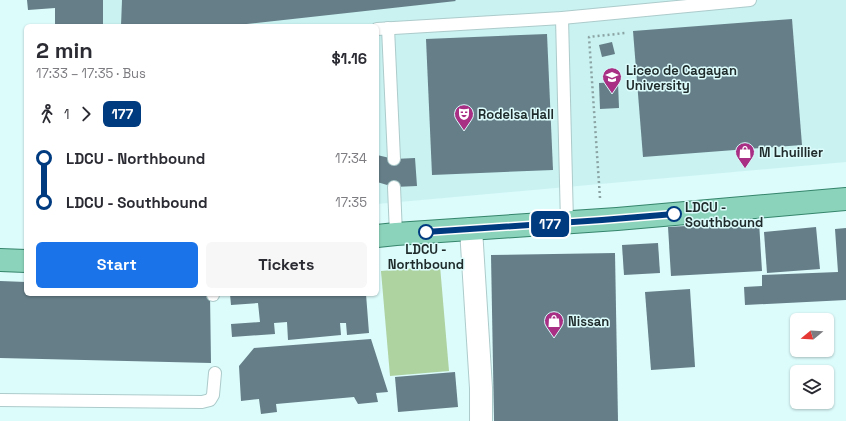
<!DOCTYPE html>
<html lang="en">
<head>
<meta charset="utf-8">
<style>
  body { margin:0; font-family:"Space Grotesk",sans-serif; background:#f7f7f7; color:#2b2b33; height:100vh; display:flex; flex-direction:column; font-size:15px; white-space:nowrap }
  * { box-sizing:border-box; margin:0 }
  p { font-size:13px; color:#7c7c81 }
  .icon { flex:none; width:22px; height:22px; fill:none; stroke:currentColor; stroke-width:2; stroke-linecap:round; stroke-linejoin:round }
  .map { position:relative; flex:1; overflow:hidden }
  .side { position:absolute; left:24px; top:24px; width:355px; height:272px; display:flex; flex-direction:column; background:#fff; border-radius:6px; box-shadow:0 1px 3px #0004 }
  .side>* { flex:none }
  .badge { padding:0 8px; border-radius:6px; font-size:14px; line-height:26px }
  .needle { width:26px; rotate:252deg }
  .tools { position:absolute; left:790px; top:313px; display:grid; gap:8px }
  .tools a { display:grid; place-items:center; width:44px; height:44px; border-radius:6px; background:#fff; box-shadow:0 1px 3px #0004; font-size:20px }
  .map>.badge { position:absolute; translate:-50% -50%; box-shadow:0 0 0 2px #fff }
  .legs { display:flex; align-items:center; gap:6px; height:44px; padding:0 12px; font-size:13px }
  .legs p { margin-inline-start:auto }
  .head { display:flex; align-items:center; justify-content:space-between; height:68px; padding:0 12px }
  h1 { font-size:22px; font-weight:700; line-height:30px }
  .primary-button { display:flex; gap:8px; margin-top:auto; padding:8px 12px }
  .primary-button a { flex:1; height:46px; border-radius:6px; background:#1a73e8; color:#fff; font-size:16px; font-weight:700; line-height:46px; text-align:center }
  .primary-button a+a { background:#f7f7f7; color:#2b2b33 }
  ul { padding:0 12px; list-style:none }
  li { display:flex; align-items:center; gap:14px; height:44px; font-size:15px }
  li i { display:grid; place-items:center; width:6px; height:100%; margin:0 5px; background:currentColor }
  li i::after { content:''; width:10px; height:10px; margin:-5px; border:3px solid; border-radius:50%; background:#fff }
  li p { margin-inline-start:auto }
  li:first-child i { background:linear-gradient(#0000 50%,currentColor 0) }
  li:last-child i { background:linear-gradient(currentColor 50%,#0000 0) }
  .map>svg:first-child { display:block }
  .built { fill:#c9f2f1 }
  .green { fill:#aed2a0 }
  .building { fill:#657e88 }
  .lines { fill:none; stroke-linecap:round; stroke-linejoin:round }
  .service-casing { stroke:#adcbcb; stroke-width:14 }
  .minor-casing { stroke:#adcbcb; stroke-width:24 }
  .primary-casing { stroke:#34856b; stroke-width:24 }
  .path { stroke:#8ca3a3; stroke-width:2.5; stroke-dasharray:2 3; stroke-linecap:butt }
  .service { stroke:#fff; stroke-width:12 }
  .minor { stroke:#fff; stroke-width:22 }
  .primary { stroke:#8cd3bb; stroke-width:22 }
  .line-1-casing { stroke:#fff; stroke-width:9 }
  .line-1 { stroke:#003b80; stroke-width:6 }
  .stop-1-dot { fill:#fff; stroke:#003b80; stroke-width:2 }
  .labels { text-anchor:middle; stroke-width:3; stroke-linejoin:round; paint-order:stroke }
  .poi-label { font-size:13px; font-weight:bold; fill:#1f2b2b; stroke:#dcfbfb; text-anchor:start }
  .stop-label { font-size:13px; font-weight:bold; fill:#1f2b2b; stroke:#dcfbfb; text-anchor:start }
</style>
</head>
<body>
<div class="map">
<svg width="846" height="421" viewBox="0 0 846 421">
  <rect width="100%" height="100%" fill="#dcfbfb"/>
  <polygon class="built" points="60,0 846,0 846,162 377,204 377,26 60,26"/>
  <polygon class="green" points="440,266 449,371 390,376 381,271"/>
  <g class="building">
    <polygon points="27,0 103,0 103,26 55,26 55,8 28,10"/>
    <polygon points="122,0 455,0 456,1 228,26 121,26"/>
    <polygon points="792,19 802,145 643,157 633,31"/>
    <polygon points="547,34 553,170 432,175 426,39"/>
    <polygon points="612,42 615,54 602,57 599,45"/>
    <polygon points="618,82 619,108 600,109 599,83"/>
    <polygon points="377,155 394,159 415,158 417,186 394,187 377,182"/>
    <polygon points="759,222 762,271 671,276 668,227"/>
    <polygon points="816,227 820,269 767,273 764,232"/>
    <polygon points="846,228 846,300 745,305 744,287 762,286 762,275 838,272 835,229"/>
    <polygon points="658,243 660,273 624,275 622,245"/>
    <polygon points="615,253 618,421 494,421 491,255"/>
    <polygon points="0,281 26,282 26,294 210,294 211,363 0,358"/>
    <polygon points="690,289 695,367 651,370 645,292"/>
    <polygon points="230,294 366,294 369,333 347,335 346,323 340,323 341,335 288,340 287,322 274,323 275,334 232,337 231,324 260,322 258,303 231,305"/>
    <polygon points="371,339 388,392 376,393 378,402 358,404 354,397 276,404 277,412 261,414 259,399 241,401 239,366 254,348"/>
    <polygon points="455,372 458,407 398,412 395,377"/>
  </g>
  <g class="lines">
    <defs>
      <g id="service">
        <polyline points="562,18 567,223"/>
        <polyline points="388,28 394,159"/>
        <polyline points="377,29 562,18 750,0"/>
        <polyline points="394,187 396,234"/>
        <polyline points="213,294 213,295"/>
        <polyline points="0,400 202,402 210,400 213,395 215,373"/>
      </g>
      <polyline id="minor" points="471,229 481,388 481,421"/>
      <g id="primary">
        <polyline points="377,236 396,234 617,219 846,199"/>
        <polyline points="0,260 26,261"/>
      </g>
    </defs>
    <use href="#service" class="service-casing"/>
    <use href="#minor" class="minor-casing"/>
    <use href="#primary" class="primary-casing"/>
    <polyline class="path" points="600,198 589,37 625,33"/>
    <use href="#service" class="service"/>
    <use href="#minor" class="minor"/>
    <use href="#primary" class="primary"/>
  </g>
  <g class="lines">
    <defs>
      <polyline id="line-1" points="426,232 602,220 674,214"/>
    </defs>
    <use href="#line-1" class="line-1-casing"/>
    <use href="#line-1" class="line-1"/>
  </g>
  <defs>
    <symbol id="university-pin" viewBox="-11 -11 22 30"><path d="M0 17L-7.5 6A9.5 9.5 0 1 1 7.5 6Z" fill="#a82f84" stroke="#dcfbfb"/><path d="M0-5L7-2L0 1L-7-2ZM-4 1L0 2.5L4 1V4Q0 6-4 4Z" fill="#fff"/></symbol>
    <symbol id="theatre-pin" viewBox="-11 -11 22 30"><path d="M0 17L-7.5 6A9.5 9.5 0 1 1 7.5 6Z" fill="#a82f84" stroke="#dcfbfb"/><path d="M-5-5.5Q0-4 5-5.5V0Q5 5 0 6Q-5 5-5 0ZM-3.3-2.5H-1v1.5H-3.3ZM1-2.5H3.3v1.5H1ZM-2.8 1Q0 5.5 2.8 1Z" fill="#fff"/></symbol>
    <symbol id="shop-pin" viewBox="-11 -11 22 30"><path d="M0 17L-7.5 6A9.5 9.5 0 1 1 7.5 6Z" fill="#a82f84" stroke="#dcfbfb"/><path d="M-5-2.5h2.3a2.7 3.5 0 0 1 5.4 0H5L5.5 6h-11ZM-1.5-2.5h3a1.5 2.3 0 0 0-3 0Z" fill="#fff"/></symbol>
  </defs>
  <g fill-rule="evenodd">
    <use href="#university-pin" x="601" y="66" width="22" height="30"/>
    <use href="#theatre-pin" x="453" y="103" width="22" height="30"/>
    <use href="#shop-pin" x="734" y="141" width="22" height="30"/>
    <use href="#shop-pin" x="543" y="310" width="22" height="30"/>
  </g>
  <g class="stop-1-dot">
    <circle cx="674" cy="214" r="7"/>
    <circle cx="426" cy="232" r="7"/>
  </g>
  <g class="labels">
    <g class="poi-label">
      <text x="626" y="75">Liceo de Cagayan<tspan x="626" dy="15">University</tspan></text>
      <text x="478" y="119">Rodelsa Hall</text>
      <text x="759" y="157">M Lhuillier</text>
      <text x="568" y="326">Nissan</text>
    </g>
    <g class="stop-label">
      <text x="685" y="212">LDCU -<tspan x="685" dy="15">Southbound</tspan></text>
      <text x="426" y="254" text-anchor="middle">LDCU -<tspan x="426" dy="15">Northbound</tspan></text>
    </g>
  </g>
</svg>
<div class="tools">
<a><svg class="needle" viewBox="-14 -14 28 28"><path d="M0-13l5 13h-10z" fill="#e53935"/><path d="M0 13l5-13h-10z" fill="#7c7c81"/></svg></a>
<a><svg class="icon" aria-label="layers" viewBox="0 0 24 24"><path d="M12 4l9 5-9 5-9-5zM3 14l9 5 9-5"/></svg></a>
</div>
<b class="badge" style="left:550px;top:224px;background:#003b80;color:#fff">177</b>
<section class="side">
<div class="head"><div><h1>2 min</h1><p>17:33 – 17:35 · Bus</p></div><b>$1.16</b></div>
<div class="legs"><svg class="icon" aria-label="walk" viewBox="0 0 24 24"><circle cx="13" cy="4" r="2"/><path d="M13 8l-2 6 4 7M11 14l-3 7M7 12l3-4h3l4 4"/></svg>1<svg class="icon" aria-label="forward" viewBox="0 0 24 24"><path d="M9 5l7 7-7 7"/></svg><b class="badge" style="background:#003b80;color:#fff">177</b></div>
<ul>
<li><i style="color:#003b80"></i><b>LDCU - Northbound</b><p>17:34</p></li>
<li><i style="color:#003b80"></i><b>LDCU - Southbound</b><p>17:35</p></li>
</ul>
<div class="primary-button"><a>Start</a><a>Tickets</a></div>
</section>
</div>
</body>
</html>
